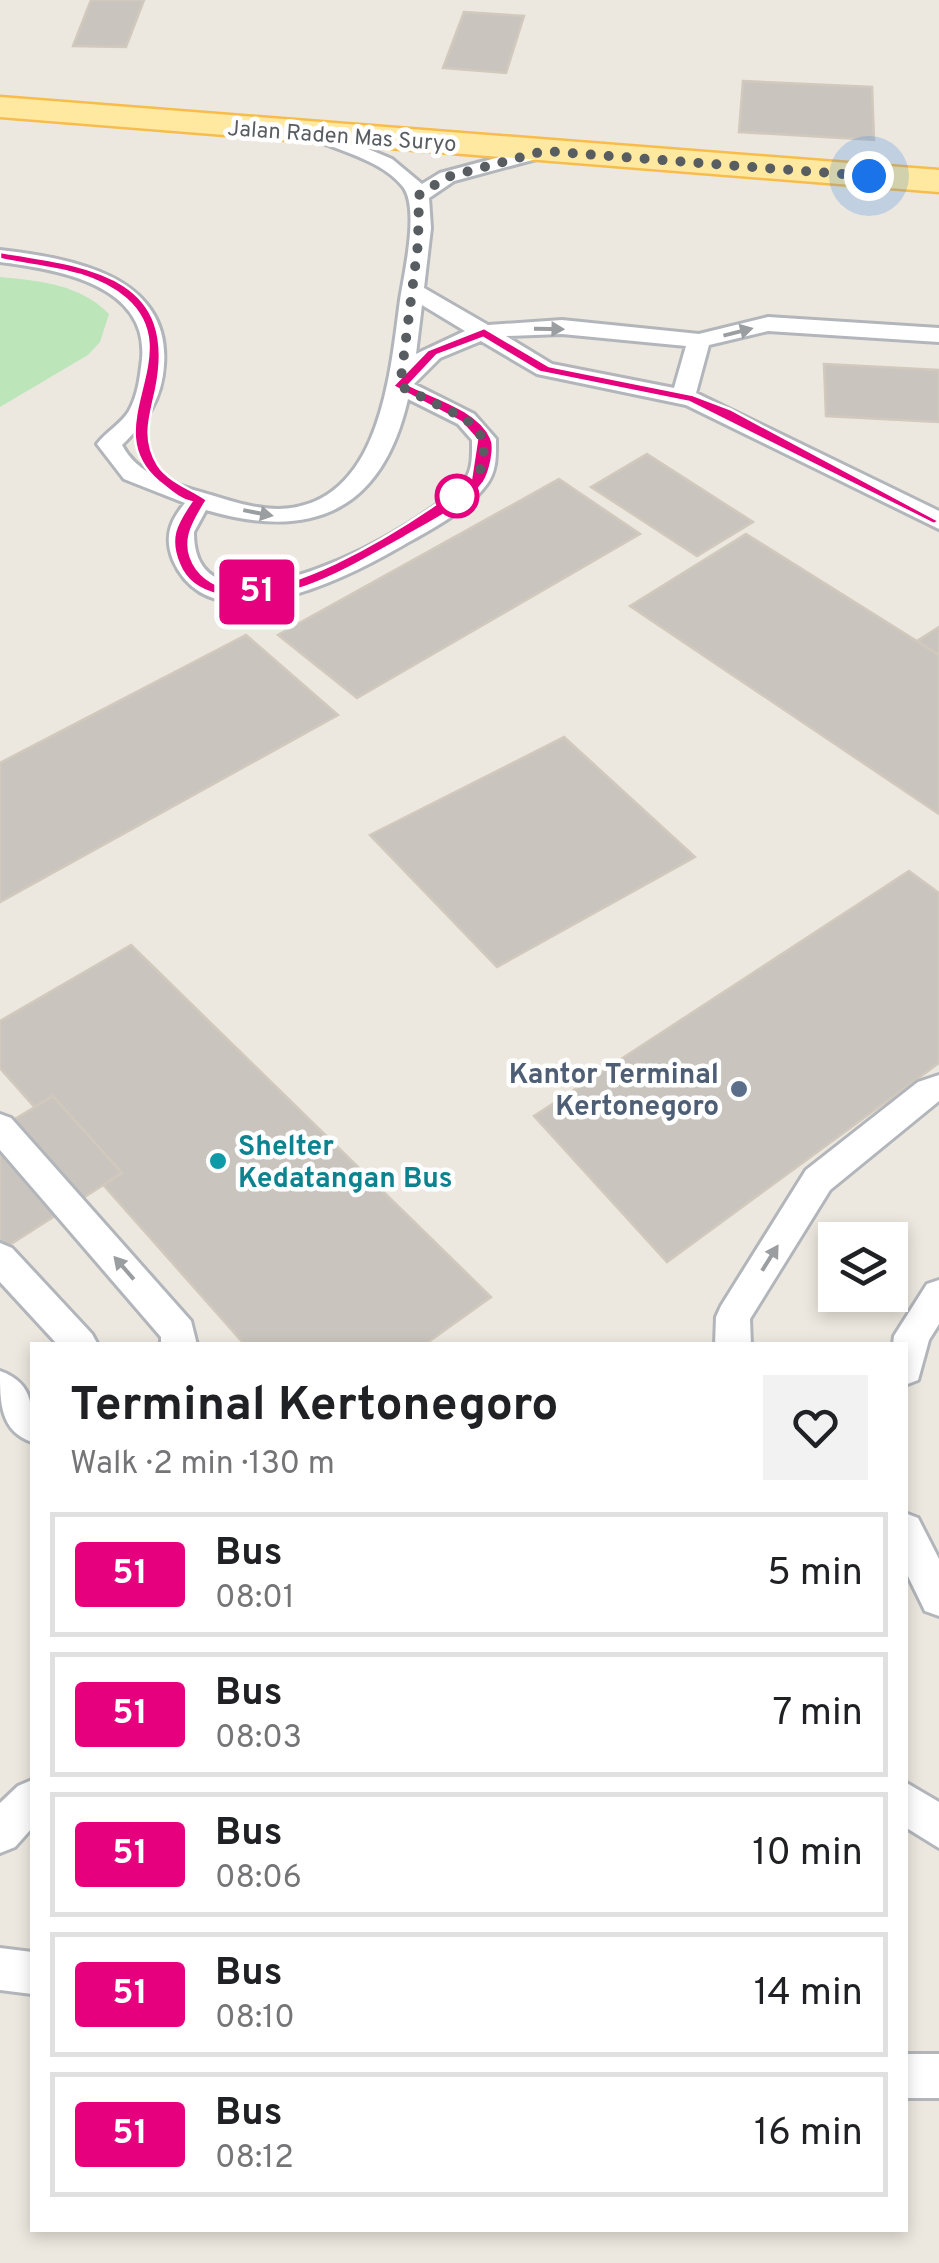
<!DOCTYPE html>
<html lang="en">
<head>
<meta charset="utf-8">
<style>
  body { margin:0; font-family:Overpass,sans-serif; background:#f2f2f2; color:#202124; height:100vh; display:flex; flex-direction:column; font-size:38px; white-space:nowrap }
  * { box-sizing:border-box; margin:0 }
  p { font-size:32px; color:#757577 }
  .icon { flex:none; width:55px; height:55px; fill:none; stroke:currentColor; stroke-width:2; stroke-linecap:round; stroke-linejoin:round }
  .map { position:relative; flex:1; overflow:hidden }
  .drawer { position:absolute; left:30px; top:1342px; width:878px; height:890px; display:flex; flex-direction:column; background:#fff; border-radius:0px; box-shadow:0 5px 15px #0003 }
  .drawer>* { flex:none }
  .badge { padding:0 20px; border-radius:8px; font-size:35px; line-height:65px }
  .controls { position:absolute; left:818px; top:1222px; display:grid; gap:20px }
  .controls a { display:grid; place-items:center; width:90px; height:90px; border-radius:0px; background:#fff; box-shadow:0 5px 15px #0003; font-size:50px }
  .you { position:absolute; width:50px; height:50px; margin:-25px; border:8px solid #fff; border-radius:50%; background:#1a73e8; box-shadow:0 0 0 15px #1a73e833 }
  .map>.badge { position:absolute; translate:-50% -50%; box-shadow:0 0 0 5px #fff }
  .round { display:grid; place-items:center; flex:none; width:105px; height:105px; border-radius:0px; background:#f2f2f2 }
  .overview { display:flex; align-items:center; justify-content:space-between; height:170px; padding:0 40px }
  h1 { font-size:48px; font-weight:700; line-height:75px }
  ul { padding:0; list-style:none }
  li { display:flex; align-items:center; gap:30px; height:125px; margin:0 20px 15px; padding:0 20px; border:5px solid #e0e0e0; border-radius:0px }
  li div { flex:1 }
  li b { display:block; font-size:38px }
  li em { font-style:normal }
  li .badge { min-width:110px; font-weight:700; text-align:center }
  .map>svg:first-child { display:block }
  .green { fill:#bce6b9 }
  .building { fill:#c9c5be; stroke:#d1c9bd; stroke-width:2.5 }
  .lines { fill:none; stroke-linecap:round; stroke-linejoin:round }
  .service-casing { stroke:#b2b6bb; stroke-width:6 }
  .primary-casing { stroke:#f8bc4c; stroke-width:5 }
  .service { fill:#fff; fill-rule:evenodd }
  .primary { fill:#ffe9a1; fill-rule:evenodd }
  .oneway { fill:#9b9ea0 }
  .line { fill:#e6007e; stroke:#fff; stroke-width:2.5 }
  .walk { stroke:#585d61; stroke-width:10; stroke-dasharray:0 18 }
  .stop-dot { fill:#fff; stroke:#e6007e; stroke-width:5 }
  .service-dot { fill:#5c6f8a; stroke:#fff; stroke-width:4 }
  .culture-dot { fill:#0f9aa8; stroke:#fff; stroke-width:4 }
  .labels { text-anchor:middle; stroke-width:9; stroke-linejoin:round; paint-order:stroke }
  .far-street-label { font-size:22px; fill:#585d61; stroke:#fff }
  .service-label { font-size:28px; font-weight:bold; fill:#4e5e75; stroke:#fff; text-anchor:end }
  .culture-label { font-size:28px; font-weight:bold; fill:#0d838f; stroke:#fff; text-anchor:start }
</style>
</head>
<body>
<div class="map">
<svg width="939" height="2263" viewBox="0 0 939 2263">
  <rect width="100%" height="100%" fill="#ece8df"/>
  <path class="green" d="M0 277C40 281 80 284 109 314L100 342 88 355 0 407Z"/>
  <g class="building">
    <polygon points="91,0 144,0 126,47 73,46"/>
    <polygon points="464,12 524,16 506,73 443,68"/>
    <polygon points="743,81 872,87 874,140 739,132"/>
    <polygon points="824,364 939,370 939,422 826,416"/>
    <polygon points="647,454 753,522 697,556 591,487"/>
    <polygon points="559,479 640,534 357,698 278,635"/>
    <polygon points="746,534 939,655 939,814 630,606"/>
    <polygon points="939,627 939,655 917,641"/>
    <polygon points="246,635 338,715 0,902 0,763"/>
    <polygon points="564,737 695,857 497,967 370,835"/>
    <polygon points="909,871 939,893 939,1063 667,1262 534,1116"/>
    <polygon points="131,945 491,1297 424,1345 245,1345 0,1068 0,1021"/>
    <polygon points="53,1096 122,1173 0,1251 0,1128"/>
  </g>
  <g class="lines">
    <defs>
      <g id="service">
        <path d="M318 128 392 159 422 184 440 173 544 145 551 147V155L454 181 429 198 431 228 424 288 488 325 562 320 699 334 768 317 939 328V342L768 331 709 345 696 393 939 511V529L686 405 537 374 481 341 440 358 414 384 474 414 496 439C496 455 497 470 487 484 469 509 434 528 407 543 351 576 212 649 173 560 164 537 170 521 185 503L124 479 97 444C106 432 121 424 129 411 138 395 140 376 142 359 149 284 56 269 0 262V250C69 258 171 275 164 365 162 399 146 422 122 445 138 476 173 484 204 493 228 500 253 509 278 509 381 507 390 373 400 300 404 274 419 211 404 188 384 161 340 151 311 138L308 134ZM422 305 465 331 416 354ZM562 334 686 346 674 388 552 364 506 336ZM408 399 458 424 472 440C472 452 473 468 466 478 432 524 192 657 194 532L206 510C311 541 382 512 408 399Z"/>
        <polygon points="939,1075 939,1101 830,1190 750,1319 751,1345 715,1345 716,1317 721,1306 806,1170 918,1082"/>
        <polygon points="0,1114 11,1118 191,1321 197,1345 161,1345 161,1337 0,1150"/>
        <polygon points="0,1243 12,1248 92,1334 98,1345 58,1345 0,1282"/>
        <polygon points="939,1280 939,1324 929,1340 918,1380 905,1385 905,1345 893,1345 894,1336 927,1284"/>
        <path d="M0 1371C36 1384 32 1410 32 1442 0 1431 0 1402 0 1371Z"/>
        <polygon points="905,1513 918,1518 939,1559 939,1616 925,1611 905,1570"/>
        <polygon points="32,1780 32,1828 15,1847 0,1853 0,1803 18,1786"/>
        <polygon points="905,1782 939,1802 939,1848 905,1827"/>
        <polygon points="0,1948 32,1952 32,1994 0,1990"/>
        <rect x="905" y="2054" width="34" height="44"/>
      </g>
      <polygon id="primary" points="0,97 939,170 939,192 0,117"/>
    </defs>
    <use href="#service" class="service-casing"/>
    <use href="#primary" class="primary-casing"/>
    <use href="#service" class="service"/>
    <use href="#primary" class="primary"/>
  </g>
  <defs><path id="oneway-solid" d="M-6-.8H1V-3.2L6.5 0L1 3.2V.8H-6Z" transform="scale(2.5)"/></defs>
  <g class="oneway">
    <use href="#oneway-solid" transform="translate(549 329) rotate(1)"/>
    <use href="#oneway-solid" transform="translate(738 332) rotate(-14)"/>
    <use href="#oneway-solid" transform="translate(258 513) rotate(11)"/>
    <use href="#oneway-solid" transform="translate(770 1258) rotate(-58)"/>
    <use href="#oneway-solid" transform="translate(124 1268) rotate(-131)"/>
  </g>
  <path class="line" d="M0 252C89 266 180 275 156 390 150 417 142 439 158 465 169 482 192 489 207 500 193 522 179 544 197 569 249 637 423 515 471 479L477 440 461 422 393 386 428 350 484 328 549 366 693 395 730 409 939 521 934 524 689 402 540 372 483 338 437 355 409 385C433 397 479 410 491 438 496 448 490 472 484 482 470 503 425 525 403 538 345 570 287 608 219 595 201 591 186 582 179 564 168 538 176 524 191 502 178 499 170 490 159 482 93 427 189 355 126 299 90 268 39 268 0 259Z"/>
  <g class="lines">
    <path class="walk" d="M457 496C477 481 484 472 484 439L466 419 400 386 418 244 419 195 447 177 544 151 869 176"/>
  </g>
  <circle class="stop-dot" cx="457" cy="496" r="20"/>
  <circle class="service-dot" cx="739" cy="1089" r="10"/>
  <circle class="culture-dot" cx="218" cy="1161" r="10"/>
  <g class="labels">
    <g class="far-street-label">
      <text transform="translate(342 135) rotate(4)" y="8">Jalan Raden Mas Suryo</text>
    </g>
    <g class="service-label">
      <text x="719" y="1083">Kantor Terminal<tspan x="719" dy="32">Kertonegoro</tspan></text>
    </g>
    <g class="culture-label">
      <text x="238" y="1155">Shelter<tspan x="238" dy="32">Kedatangan Bus</tspan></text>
    </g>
  </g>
</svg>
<div class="controls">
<a><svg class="icon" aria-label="layers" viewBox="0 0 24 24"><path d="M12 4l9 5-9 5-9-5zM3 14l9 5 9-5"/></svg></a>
</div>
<div class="you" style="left:869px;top:176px"></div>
<b class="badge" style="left:257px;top:592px;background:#e6007e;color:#fff">51</b>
<section class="drawer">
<div class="overview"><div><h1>Terminal Kertonegoro</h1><p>Walk · 2 min · 130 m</p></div><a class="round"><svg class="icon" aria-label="heart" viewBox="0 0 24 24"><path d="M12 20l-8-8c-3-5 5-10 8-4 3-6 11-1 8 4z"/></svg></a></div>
<ul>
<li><span class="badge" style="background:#e6007e;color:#fff">51</span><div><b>Bus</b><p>08:01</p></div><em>5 min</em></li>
<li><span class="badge" style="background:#e6007e;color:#fff">51</span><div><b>Bus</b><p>08:03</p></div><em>7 min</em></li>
<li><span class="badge" style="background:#e6007e;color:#fff">51</span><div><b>Bus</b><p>08:06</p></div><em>10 min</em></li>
<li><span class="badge" style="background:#e6007e;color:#fff">51</span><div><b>Bus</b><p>08:10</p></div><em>14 min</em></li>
<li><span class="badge" style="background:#e6007e;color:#fff">51</span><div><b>Bus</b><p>08:12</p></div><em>16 min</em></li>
</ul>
</section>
</div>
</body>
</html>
